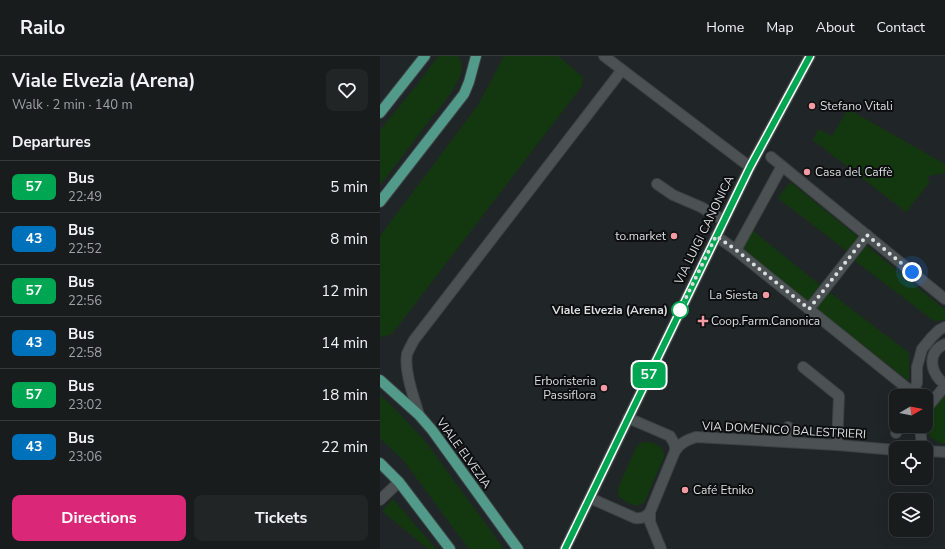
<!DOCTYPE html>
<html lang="en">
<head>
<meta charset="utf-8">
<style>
  body { margin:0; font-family:"Nunito Sans",sans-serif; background:#212526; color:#f1f3f6; height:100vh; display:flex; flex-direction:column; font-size:15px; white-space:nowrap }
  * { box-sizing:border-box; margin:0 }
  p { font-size:13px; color:#9fa1a4 }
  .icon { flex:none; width:22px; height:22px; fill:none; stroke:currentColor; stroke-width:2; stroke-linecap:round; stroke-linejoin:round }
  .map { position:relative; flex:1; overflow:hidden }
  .details { display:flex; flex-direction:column; background:#181c1d; width:380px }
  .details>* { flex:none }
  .badge { padding:0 8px; border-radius:6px; font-size:14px; line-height:26px }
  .needle { width:26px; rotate:81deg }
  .controls { position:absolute; left:509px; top:333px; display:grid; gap:8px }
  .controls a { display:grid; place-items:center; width:44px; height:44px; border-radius:8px; background:#181c1d; box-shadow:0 4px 16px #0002,0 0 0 1px #363a3b; font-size:20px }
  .you { position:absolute; width:20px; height:20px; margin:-10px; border:3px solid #fff; border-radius:50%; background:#1a73e8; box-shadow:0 0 0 6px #1a73e833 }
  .map>.badge { position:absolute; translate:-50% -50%; box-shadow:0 0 0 2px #fff }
  h2 { padding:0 12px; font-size:15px; line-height:36px }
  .round { display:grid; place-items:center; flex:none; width:42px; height:42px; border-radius:8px; background:#212526 }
  .headline { display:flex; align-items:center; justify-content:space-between; height:68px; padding:0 12px }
  h1 { font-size:19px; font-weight:700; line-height:30px }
  .cta { display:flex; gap:8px; margin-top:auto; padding:8px 12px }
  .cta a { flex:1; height:46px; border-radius:8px; background:#db2777; color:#fff; font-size:16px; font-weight:700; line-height:46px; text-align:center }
  .cta a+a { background:#212526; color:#f1f3f6 }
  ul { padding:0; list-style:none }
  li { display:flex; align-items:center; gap:12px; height:52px; padding:0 12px; border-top:1px solid #363a3b }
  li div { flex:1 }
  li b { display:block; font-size:15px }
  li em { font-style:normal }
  li .badge { min-width:44px; font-weight:700; text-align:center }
  header { display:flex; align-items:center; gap:24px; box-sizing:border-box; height:56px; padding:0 20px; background:#181c1d; border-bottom:1px solid #363a3b }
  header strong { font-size:19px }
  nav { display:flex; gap:22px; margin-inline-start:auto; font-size:14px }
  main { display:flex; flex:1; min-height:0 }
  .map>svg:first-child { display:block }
  .green { fill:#13380f }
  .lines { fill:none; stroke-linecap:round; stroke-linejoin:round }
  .minor-casing { stroke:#3c4142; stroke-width:12 }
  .major-casing { stroke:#3c4142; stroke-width:12 }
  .minor { stroke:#4c5253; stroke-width:10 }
  .major { stroke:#529a8a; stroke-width:10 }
  .line-casing { stroke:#fff; stroke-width:9 }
  .line { stroke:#00a651; stroke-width:6 }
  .walk { stroke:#dadedf; stroke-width:4; stroke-dasharray:0 7.2 }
  .poi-dot { fill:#f49aa3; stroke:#0c0e0f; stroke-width:1.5 }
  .stop-dot { fill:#fff; stroke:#00a651; stroke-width:2 }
  .labels { text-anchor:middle; stroke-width:4; stroke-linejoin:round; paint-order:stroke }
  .poi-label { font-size:12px; fill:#dadedf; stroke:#0c0e0f; text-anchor:start }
  .street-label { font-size:12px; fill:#dadedf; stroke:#0c0e0f }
  .stop-label { font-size:12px; font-weight:bold; fill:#dadedf; stroke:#0c0e0f; text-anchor:end }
</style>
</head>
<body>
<header>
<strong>Railo</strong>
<nav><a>Home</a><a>Map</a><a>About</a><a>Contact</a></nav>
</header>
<main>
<section class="details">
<div class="headline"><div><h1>Viale Elvezia (Arena)</h1><p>Walk · 2 min · 140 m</p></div><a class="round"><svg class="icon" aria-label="heart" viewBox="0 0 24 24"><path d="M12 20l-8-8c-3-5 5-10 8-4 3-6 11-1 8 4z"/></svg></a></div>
<h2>Departures</h2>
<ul>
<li><span class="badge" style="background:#00a651;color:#fff">57</span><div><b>Bus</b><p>22:49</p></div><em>5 min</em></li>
<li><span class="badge" style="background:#0072bc;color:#fff">43</span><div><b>Bus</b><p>22:52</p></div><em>8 min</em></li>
<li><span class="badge" style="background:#00a651;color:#fff">57</span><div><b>Bus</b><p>22:56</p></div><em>12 min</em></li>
<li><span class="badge" style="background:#0072bc;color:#fff">43</span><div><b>Bus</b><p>22:58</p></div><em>14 min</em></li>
<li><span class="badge" style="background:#00a651;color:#fff">57</span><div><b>Bus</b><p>23:02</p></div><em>18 min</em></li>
<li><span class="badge" style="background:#0072bc;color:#fff">43</span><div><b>Bus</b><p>23:06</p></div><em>22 min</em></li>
</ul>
<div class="cta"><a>Directions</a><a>Tickets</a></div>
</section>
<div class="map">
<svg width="565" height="493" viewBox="0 0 565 493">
  <rect width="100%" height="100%" fill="#202627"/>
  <g class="green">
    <path d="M59 0H77C82 5 83 10 81 17 77 31 62 49 52 61 35 84 18 106 0 129V74L36 30 56 3Z"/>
    <polygon points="124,0 178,0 203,21 202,30 15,274 11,278 3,281 0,279 0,180 98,49"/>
    <polygon points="468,53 565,108 565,117 548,120 549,127 526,156 433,84 439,73 452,80"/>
    <polygon points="410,126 479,182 468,196 398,142"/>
    <polygon points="372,174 440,229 428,245 360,190"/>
    <polygon points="486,189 565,254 565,264 554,265 474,204"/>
    <polygon points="449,236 529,297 529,325 436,252"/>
    <path d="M565 336V388C551 386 543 374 546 361 547 356 561 341 565 336Z"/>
    <polygon points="0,339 15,353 45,385 124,493 89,493 24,405 0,382"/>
    <path d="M266 386C276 387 284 390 284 401L265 445 262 448 256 450 246 446 239 441 238 435V432L256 392 260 387Z"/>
    <polygon points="13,443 56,493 48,493 2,455"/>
  </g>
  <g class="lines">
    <defs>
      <g id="minor">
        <polyline points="224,0 370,111"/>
        <polyline points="391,101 565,243"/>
        <polyline points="277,128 293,139 321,151 343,164"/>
        <polyline points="336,180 353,192 533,337 537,327 537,311 542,293 551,282 559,274 565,271"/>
        <polyline points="356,194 402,110"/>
        <polyline points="429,253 487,179"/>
        <polyline points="423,311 459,340 457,389"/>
        <path d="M560 324C549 312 549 295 565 288"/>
        <polyline points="546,353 565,330"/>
        <path d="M39 359C34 342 24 315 27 298 29 293 32 288 34 284L242 14"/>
        <polyline points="248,362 290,380 294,387 295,391 295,395"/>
        <polyline points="540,370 542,392"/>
        <polyline points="516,377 520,370"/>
        <polyline points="407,386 408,371"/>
        <polyline points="546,395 565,396"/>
        <path d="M210 442 255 462C261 463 266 461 270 456"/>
        <polyline points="0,444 19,426"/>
        <polyline points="185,493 370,111 430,0"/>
        <path d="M281 493 270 466V456L295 395C300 387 307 384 316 381L457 389 516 394"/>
      </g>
      <g id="major">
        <polyline points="0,57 45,0"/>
        <polyline points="0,146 84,38 89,26 96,0"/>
        <polyline points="0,324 39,359 52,374 138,493"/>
        <polyline points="0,407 19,426 70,493"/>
      </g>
    </defs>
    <use href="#minor" class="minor-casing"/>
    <use href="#major" class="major-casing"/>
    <use href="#minor" class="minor"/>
    <use href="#major" class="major"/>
  </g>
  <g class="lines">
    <defs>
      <polyline id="line" points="185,493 370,111 430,0"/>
    </defs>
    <use href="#line" class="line-casing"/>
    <use href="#line" class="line"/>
    <polyline class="walk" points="300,254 336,180 356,194 429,253 487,179 532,216"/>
  </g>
  <g class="poi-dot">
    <circle cx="432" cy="50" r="4"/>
    <circle cx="427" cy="116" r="4"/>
    <circle cx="294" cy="180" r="4"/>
    <circle cx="386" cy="239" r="4"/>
    <path d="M321 259h4v4h4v4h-4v4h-4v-4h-4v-4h4z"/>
    <circle cx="224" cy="332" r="4"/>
    <circle cx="305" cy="434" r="4"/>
  </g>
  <circle class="stop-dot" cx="300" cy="254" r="8"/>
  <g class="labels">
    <g class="poi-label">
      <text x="440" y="54">Stefano Vitali</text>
      <text x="435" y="120">Casa del Caffè</text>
      <text x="286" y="184" text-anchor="end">to.market</text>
      <text x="378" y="243" text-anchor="end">La Siesta</text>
      <text x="331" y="269">Coop.Farm.Canonica</text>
      <text x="216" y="329" text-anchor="end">Erboristeria<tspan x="216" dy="14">Passiflora</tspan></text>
      <text x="313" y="438">Café Etniko</text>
    </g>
    <g class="street-label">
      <text transform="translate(324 174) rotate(-64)" y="4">VIA LUIGI CANONICA</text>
      <text transform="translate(404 374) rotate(3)" y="4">VIA DOMENICO BALESTRIERI</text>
      <text transform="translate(84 397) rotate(54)" y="4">VIALE ELVEZIA</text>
    </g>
    <g class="stop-label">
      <text x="288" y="258">Viale Elvezia (Arena)</text>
    </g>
  </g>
</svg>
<div class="controls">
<a><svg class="needle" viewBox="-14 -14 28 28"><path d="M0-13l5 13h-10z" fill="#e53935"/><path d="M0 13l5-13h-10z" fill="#9fa1a4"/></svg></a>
<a><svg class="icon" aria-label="locate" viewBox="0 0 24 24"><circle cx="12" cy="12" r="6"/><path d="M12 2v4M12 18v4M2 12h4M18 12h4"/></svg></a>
<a><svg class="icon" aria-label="layers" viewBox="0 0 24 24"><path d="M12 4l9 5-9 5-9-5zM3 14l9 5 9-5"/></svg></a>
</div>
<div class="you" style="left:532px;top:216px"></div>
<b class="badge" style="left:269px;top:319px;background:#00a651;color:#fff">57</b>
</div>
</main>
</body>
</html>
